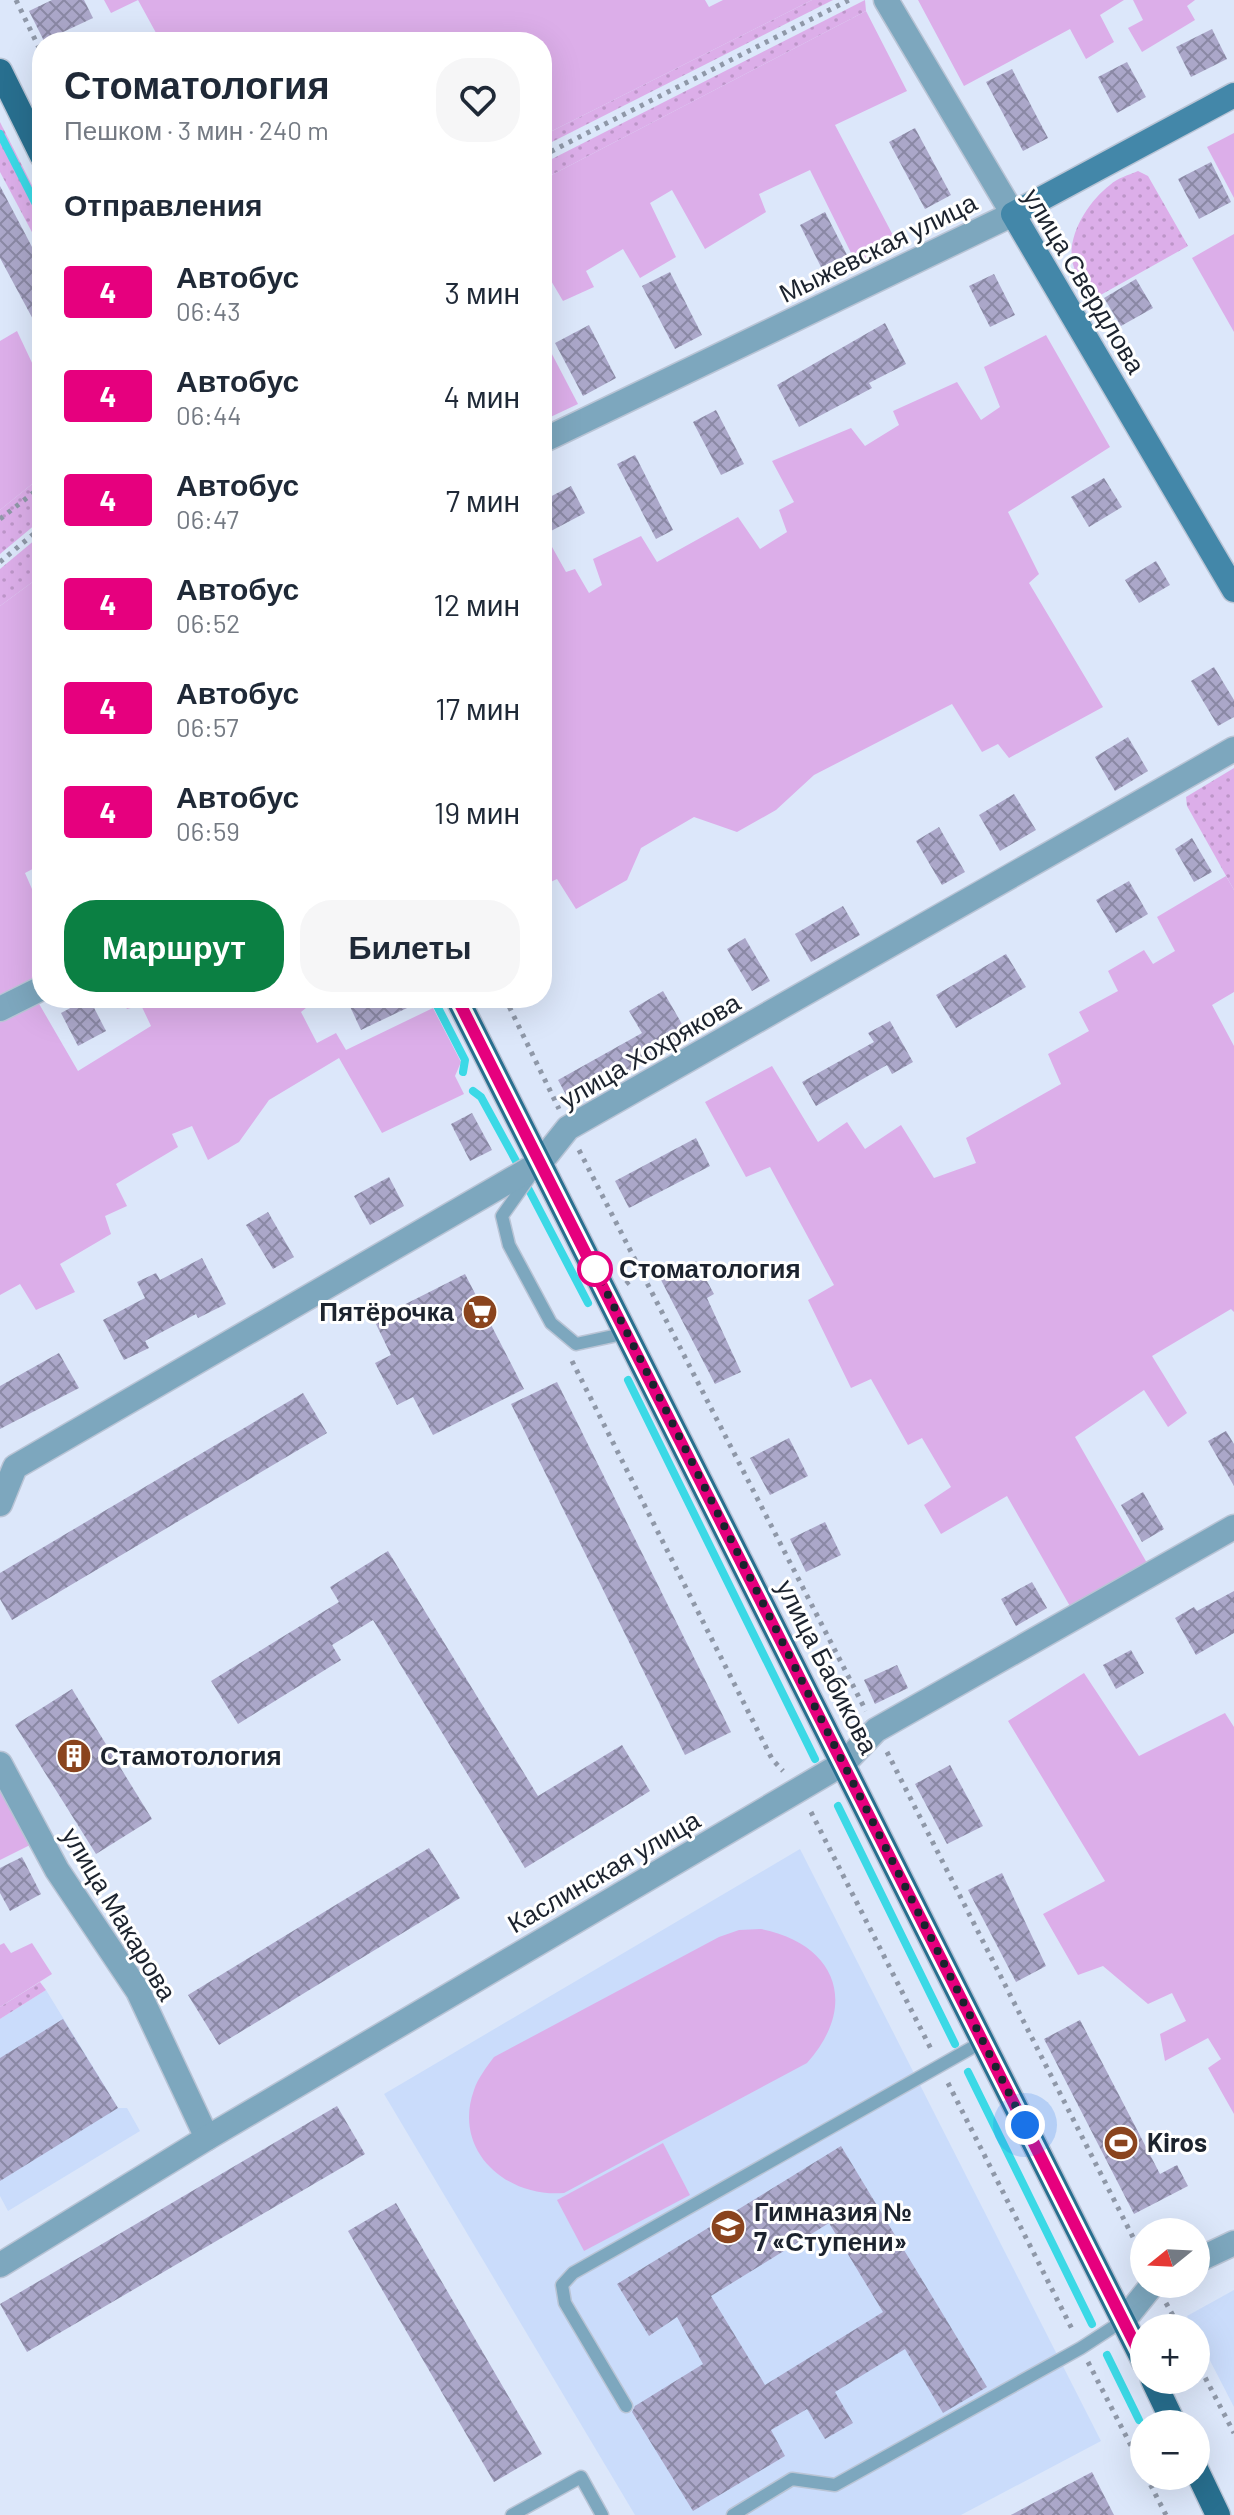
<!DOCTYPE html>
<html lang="ru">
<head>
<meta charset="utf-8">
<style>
  body { margin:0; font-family:Barlow,sans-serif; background:#f6f6f7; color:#1f2937; height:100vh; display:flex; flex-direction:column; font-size:30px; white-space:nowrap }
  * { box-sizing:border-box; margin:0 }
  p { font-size:26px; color:#747a83 }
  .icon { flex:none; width:44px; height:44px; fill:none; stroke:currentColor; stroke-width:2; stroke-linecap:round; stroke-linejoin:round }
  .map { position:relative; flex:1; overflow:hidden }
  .sheet { position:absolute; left:32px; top:32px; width:520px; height:976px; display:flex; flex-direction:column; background:#fff; border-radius:32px; box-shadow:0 8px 32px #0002 }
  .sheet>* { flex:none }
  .badge { padding:0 16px; border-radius:6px; font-size:28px; line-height:52px }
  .needle { width:52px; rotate:252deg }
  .controls { position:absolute; left:1130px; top:2218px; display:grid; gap:16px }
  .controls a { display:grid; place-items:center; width:80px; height:80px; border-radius:50%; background:#fff; box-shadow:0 8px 32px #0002; font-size:40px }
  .you { position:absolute; width:40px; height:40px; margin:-20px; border:6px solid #fff; border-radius:50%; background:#1a73e8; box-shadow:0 0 0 12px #1a73e833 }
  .map>.badge { position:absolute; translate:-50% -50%; box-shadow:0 0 0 4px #fff }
  h2 { padding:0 32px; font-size:30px; line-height:72px }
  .round { display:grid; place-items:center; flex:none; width:84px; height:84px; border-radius:32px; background:#f6f6f7 }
  .overview { display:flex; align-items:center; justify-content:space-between; height:136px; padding:0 32px }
  h1 { font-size:38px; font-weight:600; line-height:60px }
  .action { display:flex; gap:16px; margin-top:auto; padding:16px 32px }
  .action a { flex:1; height:92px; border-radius:32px; background:#0b8043; color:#fff; font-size:32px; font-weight:600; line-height:92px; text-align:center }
  .action a+a { background:#f6f6f7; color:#1f2937 }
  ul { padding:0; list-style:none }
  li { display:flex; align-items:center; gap:24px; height:104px; padding:0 32px }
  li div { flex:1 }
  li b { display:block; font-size:30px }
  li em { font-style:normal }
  li .badge { min-width:88px; font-weight:700; text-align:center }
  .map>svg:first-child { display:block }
  .built { fill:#cadcfb }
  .grass { fill:url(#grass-dots) }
  .green { fill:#dcaee9 }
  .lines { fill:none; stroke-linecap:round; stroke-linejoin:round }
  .stream { stroke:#3bd9e6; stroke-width:8 }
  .building { fill:url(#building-cross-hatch); fill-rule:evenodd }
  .lane-casing { stroke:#b9c4d5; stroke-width:15 }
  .street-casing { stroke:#b9c4d5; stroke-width:27 }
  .secondary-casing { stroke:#b9c4d5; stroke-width:27 }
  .primary-casing { stroke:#b9c4d5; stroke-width:27 }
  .path { stroke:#8f98a8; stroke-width:5; stroke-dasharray:4 6; stroke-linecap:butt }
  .lane { stroke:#7da7be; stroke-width:12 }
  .street { stroke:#7da7be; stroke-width:24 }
  .secondary { stroke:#4387a9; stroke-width:24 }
  .primary { stroke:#286f8f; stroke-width:24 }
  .line-casing { stroke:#fff; stroke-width:18 }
  .line { stroke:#e6007e; stroke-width:12 }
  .walk { stroke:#1c232e; stroke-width:8; stroke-dasharray:0 14.4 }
  .stop-dot { fill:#fff; stroke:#e6007e; stroke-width:4 }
  .labels { text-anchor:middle; stroke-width:6; stroke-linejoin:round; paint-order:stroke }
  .street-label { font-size:26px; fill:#1c232e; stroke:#fff }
  .stop-label { font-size:26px; font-weight:bold; fill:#1c232e; stroke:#fff; text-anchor:start }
  .poi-label { font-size:26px; font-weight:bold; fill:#1c232e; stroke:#fff; text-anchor:start }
</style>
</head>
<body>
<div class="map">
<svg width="1234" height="2515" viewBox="0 0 1234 2515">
  <defs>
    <pattern id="grass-dots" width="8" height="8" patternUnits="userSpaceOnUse" patternTransform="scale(2)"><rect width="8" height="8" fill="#dcaee9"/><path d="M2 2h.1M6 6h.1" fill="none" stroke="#bc95c8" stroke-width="1.8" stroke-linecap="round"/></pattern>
    <pattern id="building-cross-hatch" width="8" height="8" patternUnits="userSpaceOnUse" patternTransform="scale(2)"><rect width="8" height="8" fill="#aba7c9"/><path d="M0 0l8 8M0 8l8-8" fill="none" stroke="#8a88a4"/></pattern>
  </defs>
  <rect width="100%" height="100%" fill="#dce7fa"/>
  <g class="built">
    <polygon points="800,1849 1101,2441 961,2515 635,2515 384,2094"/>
    <polygon points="46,1990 118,2108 127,2108 140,2131 8,2211 0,2196 0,2019"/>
    <polygon points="1234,2290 1234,2407 1187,2316"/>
  </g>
  <g class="grass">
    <polygon points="812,0 833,0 542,147 542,136"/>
    <polygon points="865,0 866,11 542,180 542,164"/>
    <polygon points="0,122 42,205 42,251 0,172"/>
    <path d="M1138 171 1148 176 1188 246 1097 297C1086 292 1083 285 1077 274 1060 245 1086 203 1110 185 1117 178 1129 175 1138 171Z"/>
    <polygon points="42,476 42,519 0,554 0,510"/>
    <polygon points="42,534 42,575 0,606 0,569"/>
    <polygon points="1234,768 1234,890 1187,806 1186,797"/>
    <polygon points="40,1982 46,1990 0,2019 0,2007"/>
  </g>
  <g class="green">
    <polygon points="104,0 705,0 709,7 723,0 812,0 542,136 542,42 161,42 138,0 111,13"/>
    <polygon points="918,0 1124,0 1100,15 1114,42 1086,59 1070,29 964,86"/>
    <polygon points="1133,0 1195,0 1187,6 1195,20 1142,52 1128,28 1143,20"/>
    <polygon points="866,11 907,91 835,125 896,241 856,263 810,170 759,194 766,212 705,249 672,190 650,203 676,257 640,278 623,249 586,271 594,287 563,301 550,279 542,283 542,180"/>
    <polygon points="1234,133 1234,198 1207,147"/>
    <polygon points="1234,234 1234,332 1192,258"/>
    <polygon points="17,331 42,384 42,476 0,510 0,341"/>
    <polygon points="542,335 578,404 542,421"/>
    <polygon points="1046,335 1110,447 1008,512 1039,574 1029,583 1103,707 1009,758 998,744 982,752 952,704 814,775 776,810 737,832 694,817 641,848 627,880 576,909 557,879 542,886 542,787 546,784 542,777 542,529 566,572 575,569 589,593 602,585 593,559 641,536 657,562 738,517 760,549 787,532 779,510 794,502 772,461 851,428 865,446 899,425 893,411 957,382 981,420 1000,407 984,367"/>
    <polygon points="42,575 42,864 25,873 42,912 42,958 35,962 42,978 0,998 0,606"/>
    <polygon points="1226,876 1234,890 1234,992 1212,1005 1234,1046 1234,1312 1231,1309 1152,1356 1187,1413 1168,1427 1144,1390 1075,1437 1147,1563 1071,1608 1007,1496 941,1534 924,1505 951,1487 922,1438 908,1445 871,1379 851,1388 808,1300 834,1285 770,1167 746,1177 705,1102 772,1066 818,1142 847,1122 865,1149 901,1125 934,1178 976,1163 966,1138 1061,1084 1048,1054 1089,1031 1079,1012 1118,991 1108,971 1144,950 1153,964 1175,951 1157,917"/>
    <polygon points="121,998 318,998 301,1012 317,1043 336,1033 346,1050 433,1008 461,1062 455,1076 464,1094 382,1133 339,1058 269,1100 239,1142 208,1160 192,1126 172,1134 178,1147 116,1184 127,1206 105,1216 111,1234 60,1264 75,1292 36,1310 20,1284 0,1295 0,1020 38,1002 78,1071 151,1026 141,1005 127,1009"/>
    <polygon points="1084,1673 1139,1756 1225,1713 1234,1727 1234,2114 1208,2068 1221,2059 1208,2038 1165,2061 1160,2034 1186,2021 1172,1993 1148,2004 1103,1966 1078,1975 1043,1914 1105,1881 1008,1721"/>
    <polygon points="0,1783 32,1844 0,1860"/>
    <path d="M761 1929C837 1944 859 2005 807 2063L564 2193C507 2198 452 2151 474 2090 478 2078 486 2068 494 2057L719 1937 739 1930Z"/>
    <polygon points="4,1943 11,1953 32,1943 52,1974 0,2007 0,1945"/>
    <polygon points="663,2143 690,2195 584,2251 557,2200"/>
  </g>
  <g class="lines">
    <g class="stream">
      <polyline points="0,134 42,216"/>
      <polyline points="433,998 465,1060 463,1072"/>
      <polyline points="473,1091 481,1097 516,1161"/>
      <polyline points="528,1188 588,1303"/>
      <polyline points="628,1380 815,1759"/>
      <polyline points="838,1806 955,2044"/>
      <polyline points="968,2072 1092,2324"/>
      <polyline points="1107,2355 1139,2420"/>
    </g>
  </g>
  <g class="building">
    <polygon points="52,0 84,0 93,18 44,41 29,11"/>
    <polygon points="1212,29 1227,59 1191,77 1176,47"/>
    <polygon points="1127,62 1146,97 1117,113 1098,77"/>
    <polygon points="1012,69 1048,138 1023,151 986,82"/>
    <polygon points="915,128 951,195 925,209 889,142"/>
    <polygon points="1211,162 1231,202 1199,219 1178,179"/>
    <polygon points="0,186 42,266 42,336 0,258"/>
    <polygon points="825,212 847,255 821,267 800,225"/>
    <polygon points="670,272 702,335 675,349 642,286"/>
    <polygon points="994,274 1015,315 990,327 969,286"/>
    <polygon points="1136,279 1153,308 1121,326 1104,298"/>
    <polygon points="885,323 906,364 869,383 872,388 799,427 777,385"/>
    <polygon points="589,325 616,378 583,396 555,343"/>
    <polygon points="716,410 744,464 721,475 693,422"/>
    <polygon points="635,455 673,530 656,539 617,464"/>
    <polygon points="1104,478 1122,507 1089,527 1071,497"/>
    <polygon points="571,486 585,513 551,531 542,513 542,501"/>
    <polygon points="1156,561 1170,585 1139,603 1125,580"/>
    <polygon points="1214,667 1234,700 1234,717 1218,726 1191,681"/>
    <polygon points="1128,737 1148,771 1115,791 1095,757"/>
    <polygon points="1014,794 1036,830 1000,851 979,815"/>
    <polygon points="939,827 965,872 942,885 916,841"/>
    <polygon points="1192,838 1212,872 1194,882 1175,849"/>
    <polygon points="1129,881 1148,914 1116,933 1096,900"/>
    <polygon points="843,906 860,935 811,962 795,934"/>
    <polygon points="745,938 770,981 752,991 727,949"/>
    <polygon points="1006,954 1026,987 956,1028 936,995"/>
    <polygon points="663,991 690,1038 570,1102 558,1080 642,1033 629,1011"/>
    <polygon points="89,998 106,1031 78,1046 61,1013"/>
    <polygon points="346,998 428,998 361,1030"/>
    <polygon points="890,1021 913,1062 892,1074 887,1065 816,1106 802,1082 874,1042 868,1033"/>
    <polygon points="472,1113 492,1150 470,1161 451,1124"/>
    <polygon points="696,1138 710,1166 629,1208 615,1181"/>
    <polygon points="389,1177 404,1206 370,1225 354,1196"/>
    <polygon points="268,1212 294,1257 273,1269 246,1225"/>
    <polygon points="202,1258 226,1304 198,1318 196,1314 145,1341 149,1348 124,1360 103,1320 145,1298 137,1282 156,1273 160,1280"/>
    <polygon points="696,1261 714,1294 707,1298 741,1372 715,1384 661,1280"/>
    <polygon points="465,1274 524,1389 433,1435 413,1397 397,1405 375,1363 391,1355 374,1320"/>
    <polygon points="59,1353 79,1388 0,1429 0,1386"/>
    <polygon points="557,1382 731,1732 685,1755 511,1404"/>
    <polygon points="303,1393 327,1433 12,1620 0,1599 0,1573"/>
    <polygon points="1226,1431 1234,1444 1234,1486 1208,1441"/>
    <polygon points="789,1438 808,1476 770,1495 750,1458"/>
    <polygon points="1143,1492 1164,1529 1142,1542 1121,1505"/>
    <polygon points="825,1522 841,1555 806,1572 790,1539"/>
    <polygon points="388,1551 538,1796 622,1745 650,1791 525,1868 373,1620 332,1645 341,1660 238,1724 211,1681 339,1602 330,1587"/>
    <polygon points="1032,1582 1047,1608 1016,1626 1001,1599"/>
    <polygon points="1234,1591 1234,1633 1196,1655 1175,1618 1194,1607 1197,1611"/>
    <polygon points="1131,1650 1144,1673 1116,1689 1103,1665"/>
    <polygon points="897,1665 908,1688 875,1704 864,1680"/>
    <polygon points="72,1689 152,1819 96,1854 15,1725"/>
    <polygon points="950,1765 983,1826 947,1844 915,1784"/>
    <polygon points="429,1848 460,1898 219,2045 188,1995"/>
    <polygon points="22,1857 41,1894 10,1911 0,1893 0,1868"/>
    <polygon points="1002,1873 1046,1966 1016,1982 968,1890"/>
    <polygon points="63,2019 118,2108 0,2181 0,2058"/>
    <polygon points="1080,2020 1160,2174 1177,2165 1188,2186 1134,2214 1044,2039"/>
    <polygon points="337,2106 365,2154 27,2352 0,2304"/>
    <path d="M841 2146 987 2387 943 2413 905 2349 835 2392 853 2423 825 2439 807 2409 771 2430 785 2456 693 2511 632 2412 635 2406 703 2364 677 2317 649 2336 617 2284ZM829 2223 883 2312 765 2385 711 2296Z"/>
    <polygon points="396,2203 542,2454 494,2482 348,2231"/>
    <polygon points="1092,2472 1114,2515 1011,2515"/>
  </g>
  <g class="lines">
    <defs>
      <g id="lane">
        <polyline points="531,1175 502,1216 509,1245 551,1323 576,1344 627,1333"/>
        <polyline points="626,2406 565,2303 562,2285 573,2273 982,2042"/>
        <polyline points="512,2515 581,2477 602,2515"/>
        <polyline points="733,2515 792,2479 835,2485 1081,2348 1124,2320"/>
      </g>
      <g id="street">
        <polyline points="542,441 1013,214 886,0"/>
        <polyline points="0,1009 42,988"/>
        <polyline points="0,1504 15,1467 540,1163 568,1128 1234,749"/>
        <polyline points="0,1764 57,1870 138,1991 207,2138"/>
        <polyline points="1196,2261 1234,2243"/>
        <polyline points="0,2265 207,2138 844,1763 876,1730 1234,1527"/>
        <polyline points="1124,2320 1153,2284"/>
      </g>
      <polyline id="secondary" points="1234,95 1013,214 1234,590"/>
      <g id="primary">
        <polyline points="0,71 42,156"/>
        <polyline points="457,998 1144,2362"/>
        <polyline points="1153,2380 1174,2424"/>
        <polyline points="1196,2469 1218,2515"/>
      </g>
    </defs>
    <use href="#lane" class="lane-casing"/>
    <use href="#street" class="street-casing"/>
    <use href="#secondary" class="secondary-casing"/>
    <use href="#primary" class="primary-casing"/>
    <g class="path">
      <polyline points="16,0 42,54"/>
      <polyline points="542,156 849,0"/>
      <polyline points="0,519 42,486"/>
      <polyline points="0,562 42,527"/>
      <polyline points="505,998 559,1109"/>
      <polyline points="579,1150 866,1711"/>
      <polyline points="626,1284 641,1271"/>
      <polyline points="572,1361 772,1759 783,1771"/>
      <polyline points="887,1752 1144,2259"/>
      <polyline points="811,1812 931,2049"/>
      <polyline points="948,2083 1073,2331"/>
      <polyline points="1166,2303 1180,2328"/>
      <polyline points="1196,2360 1234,2433"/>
      <polyline points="1088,2362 1144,2471"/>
      <polyline points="1146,2476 1166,2515"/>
    </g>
    <use href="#lane" class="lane"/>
    <use href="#street" class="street"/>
    <use href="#secondary" class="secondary"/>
    <use href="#primary" class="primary"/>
  </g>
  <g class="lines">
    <defs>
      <polyline id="line" points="457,998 1144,2362"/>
    </defs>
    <use href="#line" class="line-casing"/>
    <use href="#line" class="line"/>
    <polyline class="walk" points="595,1269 1025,2125"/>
  </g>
  <defs>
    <symbol id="supermarket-disc" viewBox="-11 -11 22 22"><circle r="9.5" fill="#8a441e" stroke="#fff"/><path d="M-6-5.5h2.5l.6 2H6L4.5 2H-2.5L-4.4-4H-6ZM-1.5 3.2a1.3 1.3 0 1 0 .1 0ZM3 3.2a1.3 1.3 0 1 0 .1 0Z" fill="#fff"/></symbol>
    <symbol id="building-disc" viewBox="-11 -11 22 22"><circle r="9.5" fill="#8a441e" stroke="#fff"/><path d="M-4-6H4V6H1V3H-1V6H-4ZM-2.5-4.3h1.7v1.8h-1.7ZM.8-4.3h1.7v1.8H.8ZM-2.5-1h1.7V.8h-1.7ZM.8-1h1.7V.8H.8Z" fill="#fff"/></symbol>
    <symbol id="stadium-disc" viewBox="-11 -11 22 22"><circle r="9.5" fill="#8a441e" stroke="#fff"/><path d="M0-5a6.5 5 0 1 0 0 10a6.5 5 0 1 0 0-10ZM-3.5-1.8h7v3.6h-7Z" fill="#fff"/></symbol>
    <symbol id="school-disc" viewBox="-11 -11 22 22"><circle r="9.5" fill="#8a441e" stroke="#fff"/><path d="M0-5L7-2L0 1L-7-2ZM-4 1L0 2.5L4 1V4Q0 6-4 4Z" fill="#fff"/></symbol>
  </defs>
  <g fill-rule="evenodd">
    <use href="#supermarket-disc" x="460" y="1292" width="40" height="40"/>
    <use href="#building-disc" x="54" y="1736" width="40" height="40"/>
    <use href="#stadium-disc" x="1101" y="2123" width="40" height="40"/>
    <use href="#school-disc" x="708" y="2207" width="40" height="40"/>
  </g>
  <circle class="stop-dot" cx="595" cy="1269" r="16"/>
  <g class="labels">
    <g class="street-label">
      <text transform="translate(878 248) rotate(-26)" y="9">Мыжевская улица</text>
      <text transform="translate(1084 281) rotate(59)" y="9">улица Свердлова</text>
      <text transform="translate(650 1051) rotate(-30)" y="9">улица Хохрякова</text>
      <text transform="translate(827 1667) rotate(63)" y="9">улица Бабикова</text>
      <text transform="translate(604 1872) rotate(-30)" y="9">Каслинская улица</text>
      <text transform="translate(119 1914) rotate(59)" y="9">улица Макарова</text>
    </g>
    <g class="stop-label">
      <text x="619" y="1278">Стоматология</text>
    </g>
    <g class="poi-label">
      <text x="454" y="1321" text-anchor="end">Пятёрочка</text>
      <text x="100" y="1765">Стамотология</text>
      <text x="1147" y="2152">Kiros</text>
      <text x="754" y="2221">Гимназия №<tspan x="754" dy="30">7 «Ступени»</tspan></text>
    </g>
  </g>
</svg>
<div class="controls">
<a><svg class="needle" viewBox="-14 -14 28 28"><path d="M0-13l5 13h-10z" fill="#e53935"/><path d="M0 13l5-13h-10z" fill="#747a83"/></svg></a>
<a>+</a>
<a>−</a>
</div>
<div class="you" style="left:1025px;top:2125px"></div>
<section class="sheet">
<div class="overview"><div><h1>Стоматология</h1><p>Пешком · 3 мин · 240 m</p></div><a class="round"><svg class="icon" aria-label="heart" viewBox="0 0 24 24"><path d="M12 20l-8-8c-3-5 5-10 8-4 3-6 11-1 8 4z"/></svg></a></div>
<h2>Отправления</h2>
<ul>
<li><span class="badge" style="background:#e6007e;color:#fff">4</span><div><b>Автобус</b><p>06:43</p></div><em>3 мин</em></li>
<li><span class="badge" style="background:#e6007e;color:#fff">4</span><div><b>Автобус</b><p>06:44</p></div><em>4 мин</em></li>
<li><span class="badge" style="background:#e6007e;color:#fff">4</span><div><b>Автобус</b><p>06:47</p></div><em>7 мин</em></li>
<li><span class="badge" style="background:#e6007e;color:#fff">4</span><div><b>Автобус</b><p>06:52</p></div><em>12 мин</em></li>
<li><span class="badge" style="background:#e6007e;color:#fff">4</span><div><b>Автобус</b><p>06:57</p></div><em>17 мин</em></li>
<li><span class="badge" style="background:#e6007e;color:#fff">4</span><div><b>Автобус</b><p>06:59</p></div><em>19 мин</em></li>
</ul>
<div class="action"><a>Маршрут</a><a>Билеты</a></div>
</section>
</div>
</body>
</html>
